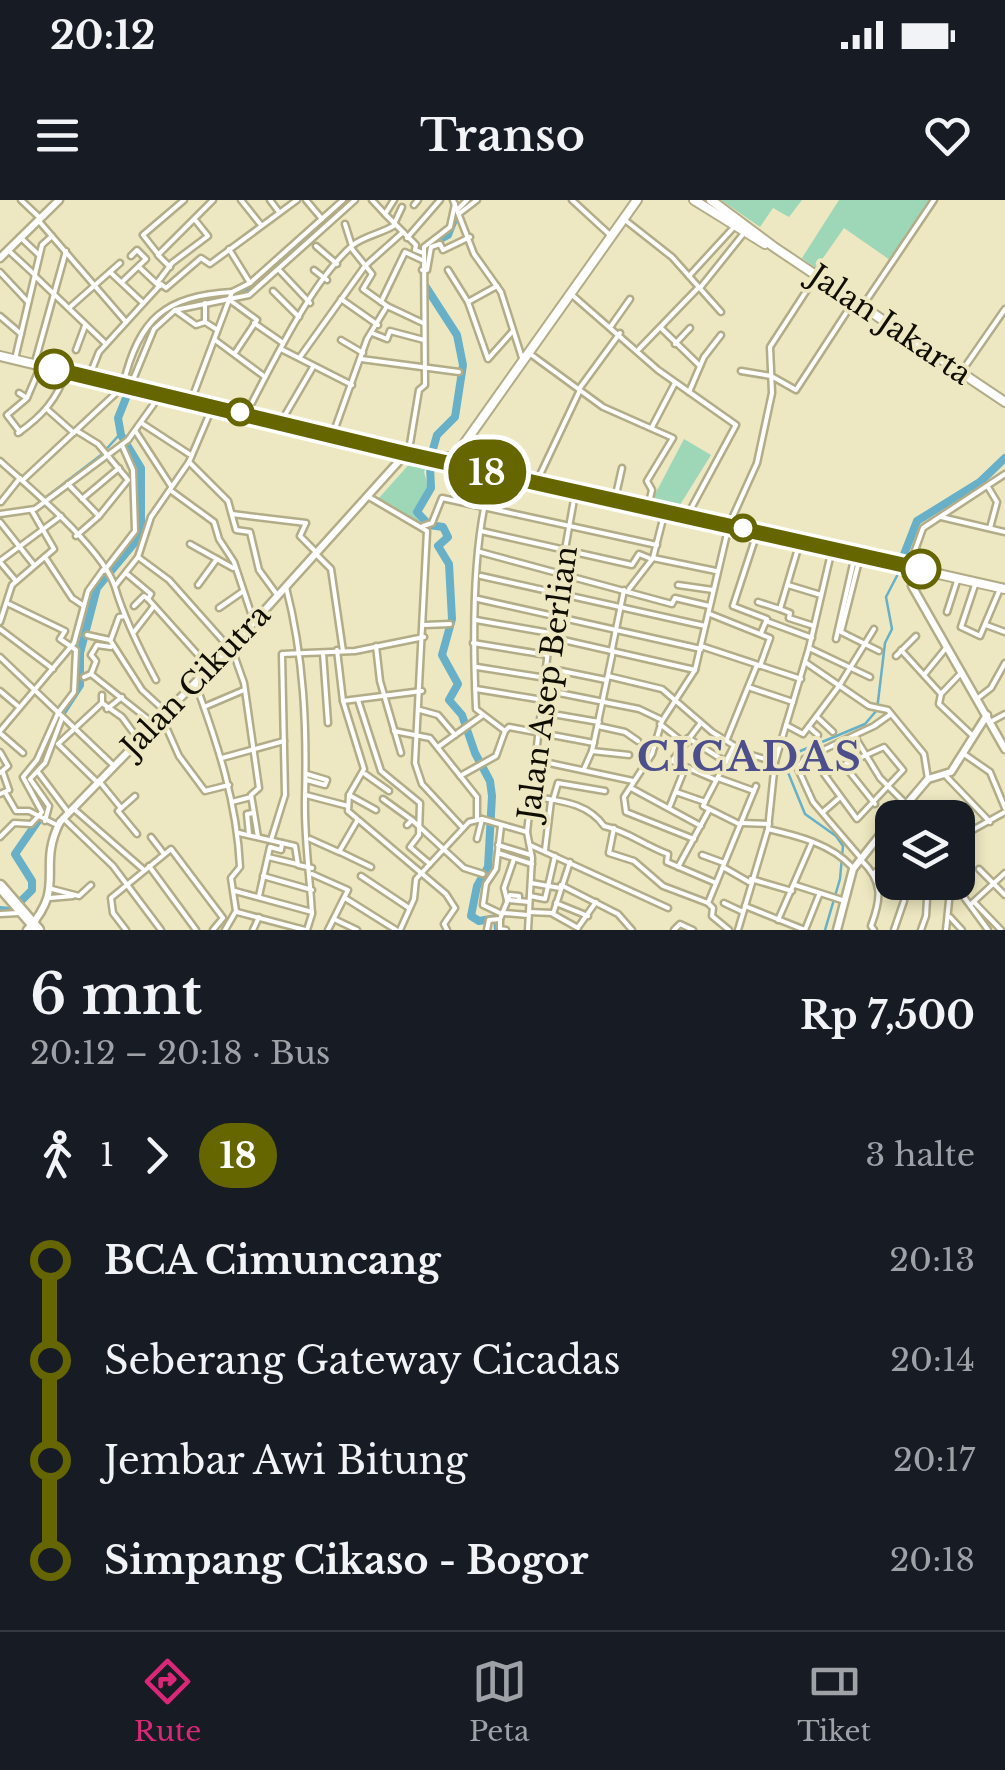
<!DOCTYPE html>
<html lang="id">
<head>
<meta charset="utf-8">
<style>
  body { margin:0; font-family:"Libre Baskerville",serif; background:#242831; color:#f1f3f6; height:100vh; display:flex; flex-direction:column; font-size:38px; white-space:nowrap }
  * { box-sizing:border-box; margin:0 }
  p { font-size:32px; color:#9ea1a6 }
  .icon { flex:none; width:55px; height:55px; fill:none; stroke:currentColor; stroke-width:2; stroke-linecap:round; stroke-linejoin:round }
  .map { position:relative; height:730px; overflow:hidden }
  .side { display:flex; flex-direction:column; background:#171b24; flex:1 }
  .side>* { flex:none }
  .badge { padding:0 20px; border-radius:32px; font-size:35px; line-height:65px }
  .tools { position:absolute; left:875px; top:600px; display:grid; gap:20px }
  .tools a { display:grid; place-items:center; width:100px; height:100px; border-radius:20px; background:#171b24; box-shadow:0 5px 15px #0003; font-size:50px }
  .map>.badge { position:absolute; translate:-50% -50%; box-shadow:0 0 0 5px #fff }
  .legs { display:flex; align-items:center; gap:15px; height:110px; padding:0 30px; font-size:32px }
  .legs p { margin-inline-start:auto }
  .overview { display:flex; align-items:center; justify-content:space-between; height:170px; padding:0 30px }
  h1 { font-size:55px; font-weight:600; line-height:75px }
  ul { padding:0 30px; list-style:none }
  li { display:flex; align-items:center; gap:35px; height:100px; font-size:38px }
  li i { display:grid; place-items:center; width:15px; height:100%; margin:0 12px; background:currentColor }
  li i::after { content:''; width:25px; height:25px; margin:-12px; border:8px solid; border-radius:50%; background:#171b24 }
  li p { margin-inline-start:auto }
  li:first-child i { background:linear-gradient(#0000 50%,currentColor 0) }
  li:last-child i { background:linear-gradient(currentColor 50%,#0000 0) }
  .status { display:flex; justify-content:space-between; align-items:center; height:70px; padding:0 50px; background:#171b24; direction:ltr }
  .status svg { height:28px; fill:currentColor }
  header { display:flex; justify-content:space-between; align-items:center; height:130px; padding:0 30px; background:#171b24; font-size:45px; font-weight:600 }
  .tab-bar { display:flex; justify-content:space-around; align-items:center; height:140px; border-top:2px solid #363941; background:#171b24; font-size:28px; color:#9ea1a6 }
  .tab-bar a { display:grid; justify-items:center; gap:5px }
  .tab-bar .selected { color:#db2777 }
  .map>svg:first-child { display:block }
  .green { fill:#9dd7b8 }
  .lines { fill:none; stroke-linecap:round; stroke-linejoin:round }
  .stream { stroke:#67b0c8; stroke-width:2.5 }
  .river { stroke:#67b0c8; stroke-width:8 }
  .street-casing { stroke:#b2ad88; stroke-width:9 }
  .secondary-casing { stroke:#b2ad88; stroke-width:11 }
  .primary-casing { stroke:#b2ad88; stroke-width:12 }
  .highway-casing { stroke:#b2ad88; stroke-width:15 }
  .street { stroke:#fff; stroke-width:4 }
  .secondary { stroke:#fff; stroke-width:6 }
  .primary { stroke:#fff; stroke-width:8 }
  .highway { stroke:#fff; stroke-width:10 }
  .line-1-casing { stroke:#fff; stroke-width:22 }
  .line-1 { stroke:#660; stroke-width:15 }
  .stop-1-dot { fill:#fff; stroke:#660; stroke-width:5 }
  .labels { text-anchor:middle; stroke-width:8; stroke-linejoin:round; paint-order:stroke }
  .street-label { font-size:30px; fill:#100e03; stroke:#ede8c1 }
  .district-label { font-size:40px; font-weight:bold; letter-spacing:2.5px; fill:#4d4e8c; stroke:#ede8c1 }
</style>
</head>
<body>
<div class="status"><b>20:12</b><svg viewBox="0 0 49 12"><path d="M0 12V9h3v3zM5 12V6h3v6zM10 12V3h3v9zM15 12V0h3v12zM26 1h20v11H26zM47 4h2v5h-2z"/></svg></div>
<header><svg class="icon" aria-label="menu" viewBox="0 0 24 24"><path d="M4 6h16M4 12h16M4 18h16"/></svg>Transo<svg class="icon" aria-label="heart" viewBox="0 0 24 24"><path d="M12 20l-8-8c-3-5 5-10 8-4 3-6 11-1 8 4z"/></svg></header>
<div class="map">
<svg width="1005" height="730" viewBox="0 0 1005 730">
  <rect width="100%" height="100%" fill="#ede8c1"/>
  <g class="green">
    <polygon points="721,0 802,0 789,17 773,8 760,27"/>
    <polygon points="839,0 930,0 890,60 844,28 816,68 802,58"/>
    <polygon points="684,239 711,255 678,308 651,302"/>
    <polygon points="412,261 427,264 424,272 430,294 419,303 421,324 378,299"/>
  </g>
  <g class="lines">
    <g class="stream">
      <polyline points="1,312 33,307 101,255 120,234"/>
      <polyline points="825,730 840,679 843,646 836,636 805,614 787,570 798,552 865,524 877,510 885,443 892,429 886,397 900,370"/>
    </g>
    <g class="river">
      <polyline points="425,65 429,45 448,35 457,12 470,0"/>
      <polyline points="424,84 457,135 463,165 455,217 437,235 433,249"/>
      <polyline points="202,97 238,94 253,85 348,0"/>
      <polyline points="430,265 431,288 417,312 429,325 443,327 448,337 438,346 449,364 452,419 442,455 458,484 449,500 462,515 475,553 490,581 492,596 488,667 477,686 471,716 479,721 497,718 498,730"/>
      <polyline points="903,357 917,321 980,282 1005,258"/>
      <polyline points="0,710 11,711 32,690 32,681 15,654 47,608 25,578 43,561 52,528 80,485 80,453 97,388 141,335 141,268 121,235 118,218 154,128 184,101"/>
    </g>
    <defs>
      <g id="street">
        <polyline points="21,0 40,18"/>
        <polyline points="241,0 261,25"/>
        <polyline points="270,0 279,12"/>
        <polyline points="306,0 322,19"/>
        <polyline points="372,0 385,14"/>
        <polyline points="394,0 385,14 416,45 415,50 423,53"/>
        <polyline points="453,0 474,54 501,92 523,161"/>
        <polyline points="572,0 609,34"/>
        <polyline points="414,5 418,0"/>
        <polyline points="458,9 467,0"/>
        <polyline points="460,13 477,0"/>
        <polyline points="38,20 126,122"/>
        <polyline points="625,20 672,57 721,112"/>
        <polyline points="345,24 352,46"/>
        <polyline points="394,24 402,7"/>
        <polyline points="20,37 38,54"/>
        <polyline points="407,38 440,0"/>
        <polyline points="316,46 337,64"/>
        <polyline points="229,49 250,83"/>
        <polyline points="352,49 372,74 363,89 387,106 423,123"/>
        <polyline points="9,51 35,75"/>
        <polyline points="158,54 143,35 184,0"/>
        <polyline points="139,67 157,84"/>
        <polyline points="170,67 158,55 213,0"/>
        <polyline points="314,70 327,80"/>
        <polyline points="422,70 427,70 431,47 440,44 443,50 470,37"/>
        <polyline points="448,70 468,102 488,159 512,132"/>
        <polyline points="280,71 310,103"/>
        <polyline points="0,72 28,102"/>
        <polyline points="110,72 142,102"/>
        <polyline points="35,76 106,144"/>
        <polyline points="689,76 734,27"/>
        <polyline points="122,82 146,59 137,50 131,56"/>
        <polyline points="160,86 157,83 172,63 208,36 196,21"/>
        <polyline points="700,88 744,33"/>
        <polyline points="273,91 299,117"/>
        <polyline points="571,94 658,170 736,225 687,316"/>
        <polyline points="341,99 378,125"/>
        <polyline points="231,101 257,120 235,153"/>
        <polyline points="381,102 405,52 422,60"/>
        <polyline points="468,102 497,86"/>
        <polyline points="864,104 934,0"/>
        <polyline points="69,108 120,63"/>
        <polyline points="175,110 196,125 205,122 216,129"/>
        <polyline points="0,116 21,134"/>
        <polyline points="205,122 205,103"/>
        <polyline points="254,123 283,143"/>
        <polyline points="611,126 630,99"/>
        <polyline points="661,128 700,166"/>
        <polyline points="372,133 387,139 390,131 424,140"/>
        <polyline points="215,140 265,177"/>
        <polyline points="341,140 363,153"/>
        <polyline points="675,144 690,128"/>
        <polyline points="281,149 352,185"/>
        <polyline points="639,149 698,88"/>
        <polyline points="76,150 85,126"/>
        <polyline points="529,153 603,207 673,238 647,281 652,290 648,307"/>
        <polyline points="300,157 365,66 402,33"/>
        <polyline points="15,159 42,45 52,36"/>
        <polyline points="361,159 459,172"/>
        <polyline points="35,162 66,51"/>
        <polyline points="741,171 771,176"/>
        <polyline points="962,171 1005,109"/>
        <polyline points="89,177 99,152 161,84 166,88 201,58 210,64 297,0"/>
        <polyline points="773,177 796,190 854,101"/>
        <path d="M123 185C139 118 165 96 232 92"/>
        <polyline points="130,187 154,129 175,110 249,95 355,0"/>
        <polyline points="579,189 620,133"/>
        <polyline points="689,192 704,157 721,135"/>
        <polyline points="19,193 27,198 41,165"/>
        <polyline points="191,201 232,92 250,83 343,0"/>
        <polyline points="48,210 74,233"/>
        <path d="M246 214C272 165 312 80 353 45 364 36 383 33 395 25"/>
        <polyline points="281,222 313,167"/>
        <polyline points="143,224 189,254"/>
        <polyline points="652,227 675,183"/>
        <polyline points="20,232 7,215 26,199"/>
        <polyline points="136,232 171,286"/>
        <path d="M18 233C41 217 58 199 66 171"/>
        <polyline points="333,234 367,139 387,106"/>
        <polyline points="409,250 419,190 425,185 424,47 450,27 455,4"/>
        <path d="M0 261C31 289 103 349 115 387 124 418 140 450 156 480"/>
        <polyline points="189,262 228,301 236,330 250,332 259,370 278,396"/>
        <path d="M500 278 496 296 486 299C472 361 473 445 476 509L505 531 509 527 594 543"/>
        <polyline points="24,279 115,194 118,184"/>
        <polyline points="538,279 580,190"/>
        <polyline points="68,284 99,316"/>
        <polyline points="988,287 997,302 990,328"/>
        <polyline points="170,290 214,322 219,339 234,362 254,422"/>
        <polyline points="369,297 427,331 415,563 422,584 463,628"/>
        <polyline points="82,299 119,268"/>
        <polyline points="615,299 622,268"/>
        <polyline points="1,302 20,278"/>
        <polyline points="0,314 35,309 128,240 161,194"/>
        <polyline points="232,314 306,323 300,336 316,352"/>
        <polyline points="941,317 1005,332"/>
        <polyline points="0,322 34,365"/>
        <polyline points="423,326 432,323 442,298 657,345"/>
        <polyline points="481,331 632,365 639,354 649,358"/>
        <polyline points="76,336 99,316 128,280 98,244 77,231"/>
        <polyline points="756,336 733,406 767,419 761,433"/>
        <polyline points="190,344 233,368"/>
        <polyline points="480,352 672,404 675,398 709,406"/>
        <polyline points="315,353 331,369 343,451"/>
        <polyline points="45,357 72,398 84,406"/>
        <polyline points="138,357 169,380 233,452 244,483 259,588 251,595 258,637"/>
        <polyline points="860,357 841,432 879,451"/>
        <polyline points="653,358 716,371"/>
        <polyline points="0,361 61,316"/>
        <polyline points="0,362 16,381"/>
        <polyline points="909,367 923,328 1005,274"/>
        <polyline points="104,371 135,331 133,270 122,245"/>
        <polyline points="127,374 151,394 148,399 208,466"/>
        <polyline points="481,376 705,426"/>
        <polyline points="976,382 961,427 980,436 1000,389"/>
        <polyline points="198,385 217,359"/>
        <polyline points="678,385 713,390"/>
        <polyline points="788,385 821,395"/>
        <polyline points="115,386 138,357 151,317 189,262 212,208"/>
        <path d="M286 387C304 457 307 527 305 599 304 637 310 677 312 714L307 730"/>
        <polyline points="629,389 653,358 664,315"/>
        <polyline points="478,399 701,449"/>
        <polyline points="758,402 780,409 799,345"/>
        <polyline points="134,406 144,396 148,399"/>
        <polyline points="219,408 242,392"/>
        <polyline points="780,409 790,413 789,418 814,426"/>
        <polyline points="947,412 958,378"/>
        <polyline points="710,414 770,438 760,466"/>
        <polyline points="476,420 550,433"/>
        <polyline points="766,421 812,438"/>
        <polyline points="0,422 12,385 54,349 32,311"/>
        <polyline points="425,425 450,424"/>
        <polyline points="986,425 1005,432"/>
        <polyline points="0,429 53,469"/>
        <polyline points="134,432 154,406"/>
        <polyline points="87,435 110,440 142,490 166,512"/>
        <polyline points="550,437 695,470"/>
        <polyline points="111,439 119,417 125,416"/>
        <polyline points="836,439 855,355"/>
        <polyline points="473,443 547,455"/>
        <polyline points="376,446 380,481 401,553"/>
        <polyline points="701,446 801,479"/>
        <polyline points="809,448 870,477"/>
        <polyline points="612,449 624,390"/>
        <polyline points="337,450 343,501 364,569 349,595 348,611 446,694 455,708 444,724 447,730"/>
        <polyline points="901,450 941,494 939,504 974,537"/>
        <polyline points="323,453 328,523"/>
        <polyline points="896,456 916,436"/>
        <polyline points="0,457 113,565"/>
        <polyline points="805,462 869,506 888,510 924,554 928,579"/>
        <polyline points="477,467 546,478"/>
        <polyline points="547,468 606,480"/>
        <polyline points="91,474 96,461 91,455 97,445 111,447"/>
        <polyline points="924,475 946,448"/>
        <polyline points="608,476 662,489 712,532 748,554 775,562"/>
        <polyline points="84,477 91,474 154,524"/>
        <path d="M196 485C218 545 237 603 240 667L231 678 236 711 225 730"/>
        <polyline points="751,488 793,502"/>
        <polyline points="476,489 543,500"/>
        <polyline points="544,490 639,509 660,519"/>
        <polyline points="0,491 19,507"/>
        <polyline points="941,494 962,472"/>
        <polyline points="978,498 991,488 1005,463"/>
        <polyline points="358,500 381,571 420,603 419,635 410,647 430,664"/>
        <polyline points="343,501 422,491"/>
        <polyline points="102,503 122,517 138,539"/>
        <polyline points="204,507 244,490"/>
        <polyline points="107,509 122,497"/>
        <polyline points="420,510 438,515 455,535"/>
        <polyline points="541,512 599,522"/>
        <polyline points="817,517 833,532"/>
        <polyline points="163,520 179,556 205,591 229,585"/>
        <polyline points="992,521 1005,514"/>
        <polyline points="660,524 684,543"/>
        <polyline points="700,524 672,561 716,580"/>
        <polyline points="786,525 803,534 839,486 874,429"/>
        <polyline points="598,526 625,532 638,541"/>
        <polyline points="809,527 818,535"/>
        <polyline points="0,531 74,443 88,391 103,370"/>
        <polyline points="394,531 430,538 477,597 477,619"/>
        <polyline points="0,533 23,553"/>
        <polyline points="855,537 880,578 920,618"/>
        <polyline points="688,538 726,562"/>
        <polyline points="727,539 757,465"/>
        <polyline points="438,547 483,515"/>
        <polygon points="884,547 903,570 857,619 824,574"/>
        <polyline points="592,551 629,555"/>
        <polyline points="0,552 8,566 0,573"/>
        <polyline points="964,554 990,572 1005,608"/>
        <polyline points="222,558 284,541"/>
        <polyline points="535,560 633,581"/>
        <polyline points="844,565 875,604"/>
        <polyline points="584,569 592,551 613,451"/>
        <polyline points="38,572 68,612"/>
        <polyline points="365,574 389,591"/>
        <polyline points="460,576 496,556 505,531"/>
        <polyline points="946,576 990,622"/>
        <polyline points="718,578 754,591"/>
        <polyline points="307,580 325,585 327,580 307,574"/>
        <polyline points="96,581 58,544 102,503 102,495"/>
        <polyline points="99,581 121,608"/>
        <polyline points="631,588 701,626"/>
        <polyline points="5,592 16,611 29,611 57,625"/>
        <polyline points="676,592 705,602"/>
        <polyline points="0,594 9,590 3,573"/>
        <polyline points="306,595 348,606"/>
        <polyline points="349,595 376,610"/>
        <polyline points="135,596 118,611 137,634"/>
        <path d="M531 596C559 601 587 602 604 626 627 631 644 645 668 654L667 662 716 683"/>
        <polyline points="383,599 412,620"/>
        <polyline points="553,600 558,583 605,591"/>
        <polyline points="232,602 251,597"/>
        <polyline points="705,602 734,546"/>
        <polyline points="705,602 703,606 739,624"/>
        <polyline points="669,608 685,568"/>
        <polyline points="74,609 144,670"/>
        <polyline points="823,612 838,599"/>
        <polyline points="63,618 113,666 161,730"/>
        <polyline points="927,618 932,612"/>
        <polyline points="45,621 49,606 30,579 45,563 62,518"/>
        <polyline points="741,623 769,624"/>
        <polyline points="407,625 412,620 464,668 483,674"/>
        <polyline points="501,626 496,669 486,684 483,705 502,714"/>
        <polyline points="614,628 609,653 634,661 663,686 708,703"/>
        <path d="M768 629C798 636 831 644 852 667"/>
        <polyline points="239,633 295,646 298,665 312,668"/>
        <polyline points="249,634 247,614 253,613"/>
        <polyline points="0,637 14,623 31,624 42,612 23,577 37,560 58,513 74,492 76,450 60,439 65,431 7,403"/>
        <polyline points="151,637 164,654"/>
        <polyline points="958,638 1005,612"/>
        <polyline points="310,639 339,652 357,621"/>
        <polyline points="477,639 482,619"/>
        <polyline points="694,639 626,612 624,597 652,554 662,521 695,470 729,325 757,263 772,193 770,147 816,76"/>
        <polyline points="271,640 285,595 282,454 355,451 424,437"/>
        <polyline points="876,640 892,656"/>
        <polyline points="498,645 531,655"/>
        <polyline points="530,645 668,708"/>
        <polyline points="545,650 551,601"/>
        <polyline points="340,652 371,667"/>
        <polyline points="498,653 532,664"/>
        <polyline points="702,655 724,663"/>
        <polyline points="268,657 297,664"/>
        <polyline points="860,657 813,602 798,569 804,559 874,526 891,514"/>
        <path d="M861 660C884 682 881 699 871 726L874 730"/>
        <polyline points="570,662 553,714 578,728"/>
        <polyline points="149,666 196,730"/>
        <polyline points="678,667 709,610"/>
        <polyline points="723,667 749,682"/>
        <polyline points="979,669 1005,695"/>
        <polyline points="875,672 892,663"/>
        <polyline points="312,674 348,690 328,730"/>
        <polyline points="263,676 312,690"/>
        <polyline points="361,676 409,708"/>
        <polyline points="751,679 792,691"/>
        <polyline points="531,683 560,688"/>
        <polyline points="561,685 618,714 632,730"/>
        <polyline points="795,685 845,701"/>
        <polyline points="52,689 79,696 91,685"/>
        <polyline points="235,691 312,712"/>
        <polyline points="953,693 961,693 988,730"/>
        <polyline points="259,696 270,647 281,650 282,643"/>
        <polyline points="530,696 545,699 555,656"/>
        <polyline points="50,698 73,696"/>
        <polyline points="345,698 396,730"/>
        <polyline points="507,700 504,688 514,659"/>
        <polyline points="507,700 510,695 519,696 519,700"/>
        <polyline points="509,700 529,702"/>
        <polyline points="974,702 1001,730"/>
        <polyline points="556,703 588,716"/>
        <polyline points="724,703 743,712"/>
        <polyline points="970,705 1005,673"/>
        <polyline points="745,706 805,730 819,695"/>
        <polyline points="237,712 305,730"/>
        <polyline points="529,712 553,713"/>
        <polyline points="504,713 528,715"/>
        <polyline points="0,714 19,713"/>
        <polyline points="950,717 962,730"/>
        <polyline points="334,719 357,730"/>
        <polyline points="500,719 500,729 506,730"/>
        <polyline points="778,720 812,642"/>
        <polyline points="579,726 596,702"/>
        <polyline points="126,730 113,713 111,698 171,649 223,718 213,730"/>
        <polyline points="253,730 259,717"/>
        <polyline points="400,730 414,699 416,679 469,622 482,619 527,632"/>
        <polyline points="487,730 489,720 500,719 507,702"/>
        <polyline points="528,730 532,658 527,632 550,433 575,294"/>
        <polyline points="674,730 680,724 693,730"/>
        <polyline points="729,730 712,716 713,708 708,703 756,586"/>
        <polyline points="738,730 768,629 775,562 809,448 832,349"/>
        <polyline points="894,730 904,701 903,682"/>
        <polyline points="921,730 926,716 928,682"/>
        <polyline points="946,730 951,682"/>
      </g>
      <g id="secondary">
        <polyline points="0,58 59,0"/>
        <polyline points="917,368 912,386 1005,549"/>
        <polyline points="895,618 928,579 951,572 987,515"/>
        <path d="M27 730C68 686 36 669 60 622L254 422 409 250"/>
        <polyline points="837,730 853,669 892,620"/>
      </g>
      <g id="primary">
        <polyline points="694,0 765,44"/>
        <polyline points="711,0 774,47 1005,202"/>
        <polyline points="0,156 407,254 1005,389"/>
        <polyline points="442,257 453,257 464,244 637,0"/>
      </g>
      <polyline id="highway" points="0,686 38,730"/>
    </defs>
    <use href="#street" class="street-casing"/>
    <use href="#secondary" class="secondary-casing"/>
    <use href="#primary" class="primary-casing"/>
    <use href="#highway" class="highway-casing"/>
    <use href="#street" class="street"/>
    <use href="#secondary" class="secondary"/>
    <use href="#primary" class="primary"/>
    <use href="#highway" class="highway"/>
  </g>
  <g class="lines">
    <defs>
      <polyline id="line-1" points="54,169 407,254 921,369"/>
    </defs>
    <use href="#line-1" class="line-1-casing"/>
    <use href="#line-1" class="line-1"/>
  </g>
  <g class="stop-1-dot">
    <circle cx="54" cy="169" r="18"/>
    <circle cx="240" cy="212" r="12"/>
    <circle cx="743" cy="328" r="12"/>
    <circle cx="921" cy="369" r="18"/>
  </g>
  <g class="labels">
    <g class="street-label">
      <text transform="translate(890 125) rotate(34)" y="10">Jalan Jakarta</text>
      <text transform="translate(196 481) rotate(-46)" y="10">Jalan Cikutra</text>
      <text transform="translate(548 483) rotate(-82)" y="10">Jalan Asep Berlian</text>
    </g>
    <g class="district-label">
      <text x="750" y="571">CICADAS</text>
    </g>
  </g>
</svg>
<div class="tools">
<a><svg class="icon" aria-label="layers" viewBox="0 0 24 24"><path d="M12 4l9 5-9 5-9-5zM3 14l9 5 9-5"/></svg></a>
</div>
<b class="badge" style="left:487px;top:272px;background:#660;color:#fff">18</b>
</div>
<section class="side">
<div class="overview"><div><h1>6 mnt</h1><p>20:12 – 20:18 · Bus</p></div><b>Rp 7,500</b></div>
<div class="legs"><svg class="icon" aria-label="walk" viewBox="0 0 24 24"><circle cx="13" cy="4" r="2"/><path d="M13 8l-2 6 4 7M11 14l-3 7M7 12l3-4h3l4 4"/></svg>1<svg class="icon" aria-label="forward" viewBox="0 0 24 24"><path d="M9 5l7 7-7 7"/></svg><b class="badge" style="background:#660;color:#fff">18</b><p>3 halte</p></div>
<ul>
<li><i style="color:#660"></i><b>BCA Cimuncang</b><p>20:13</p></li>
<li><i style="color:#660"></i><span>Seberang Gateway Cicadas</span><p>20:14</p></li>
<li><i style="color:#660"></i><span>Jembar Awi Bitung</span><p>20:17</p></li>
<li><i style="color:#660"></i><b>Simpang Cikaso - Bogor</b><p>20:18</p></li>
</ul>
</section>
<nav class="tab-bar">
<a class="selected"><svg class="icon" aria-label="directions" viewBox="0 0 24 24"><path d="M12 3l9 9-9 9-9-9zM9 14v-3h6M13 9l2 2-2 2"/></svg>Rute</a>
<a><svg class="icon" aria-label="map" viewBox="0 0 24 24"><path d="M3 6l6-2 6 2 6-2v14l-6 2-6-2-6 2zM9 4v14M15 6v14"/></svg>Peta</a>
<a><svg class="icon" aria-label="tickets" viewBox="0 0 24 24"><path d="M3 7h18v10H3zM15 7v10"/></svg>Tiket</a>
</nav>
</body>
</html>
